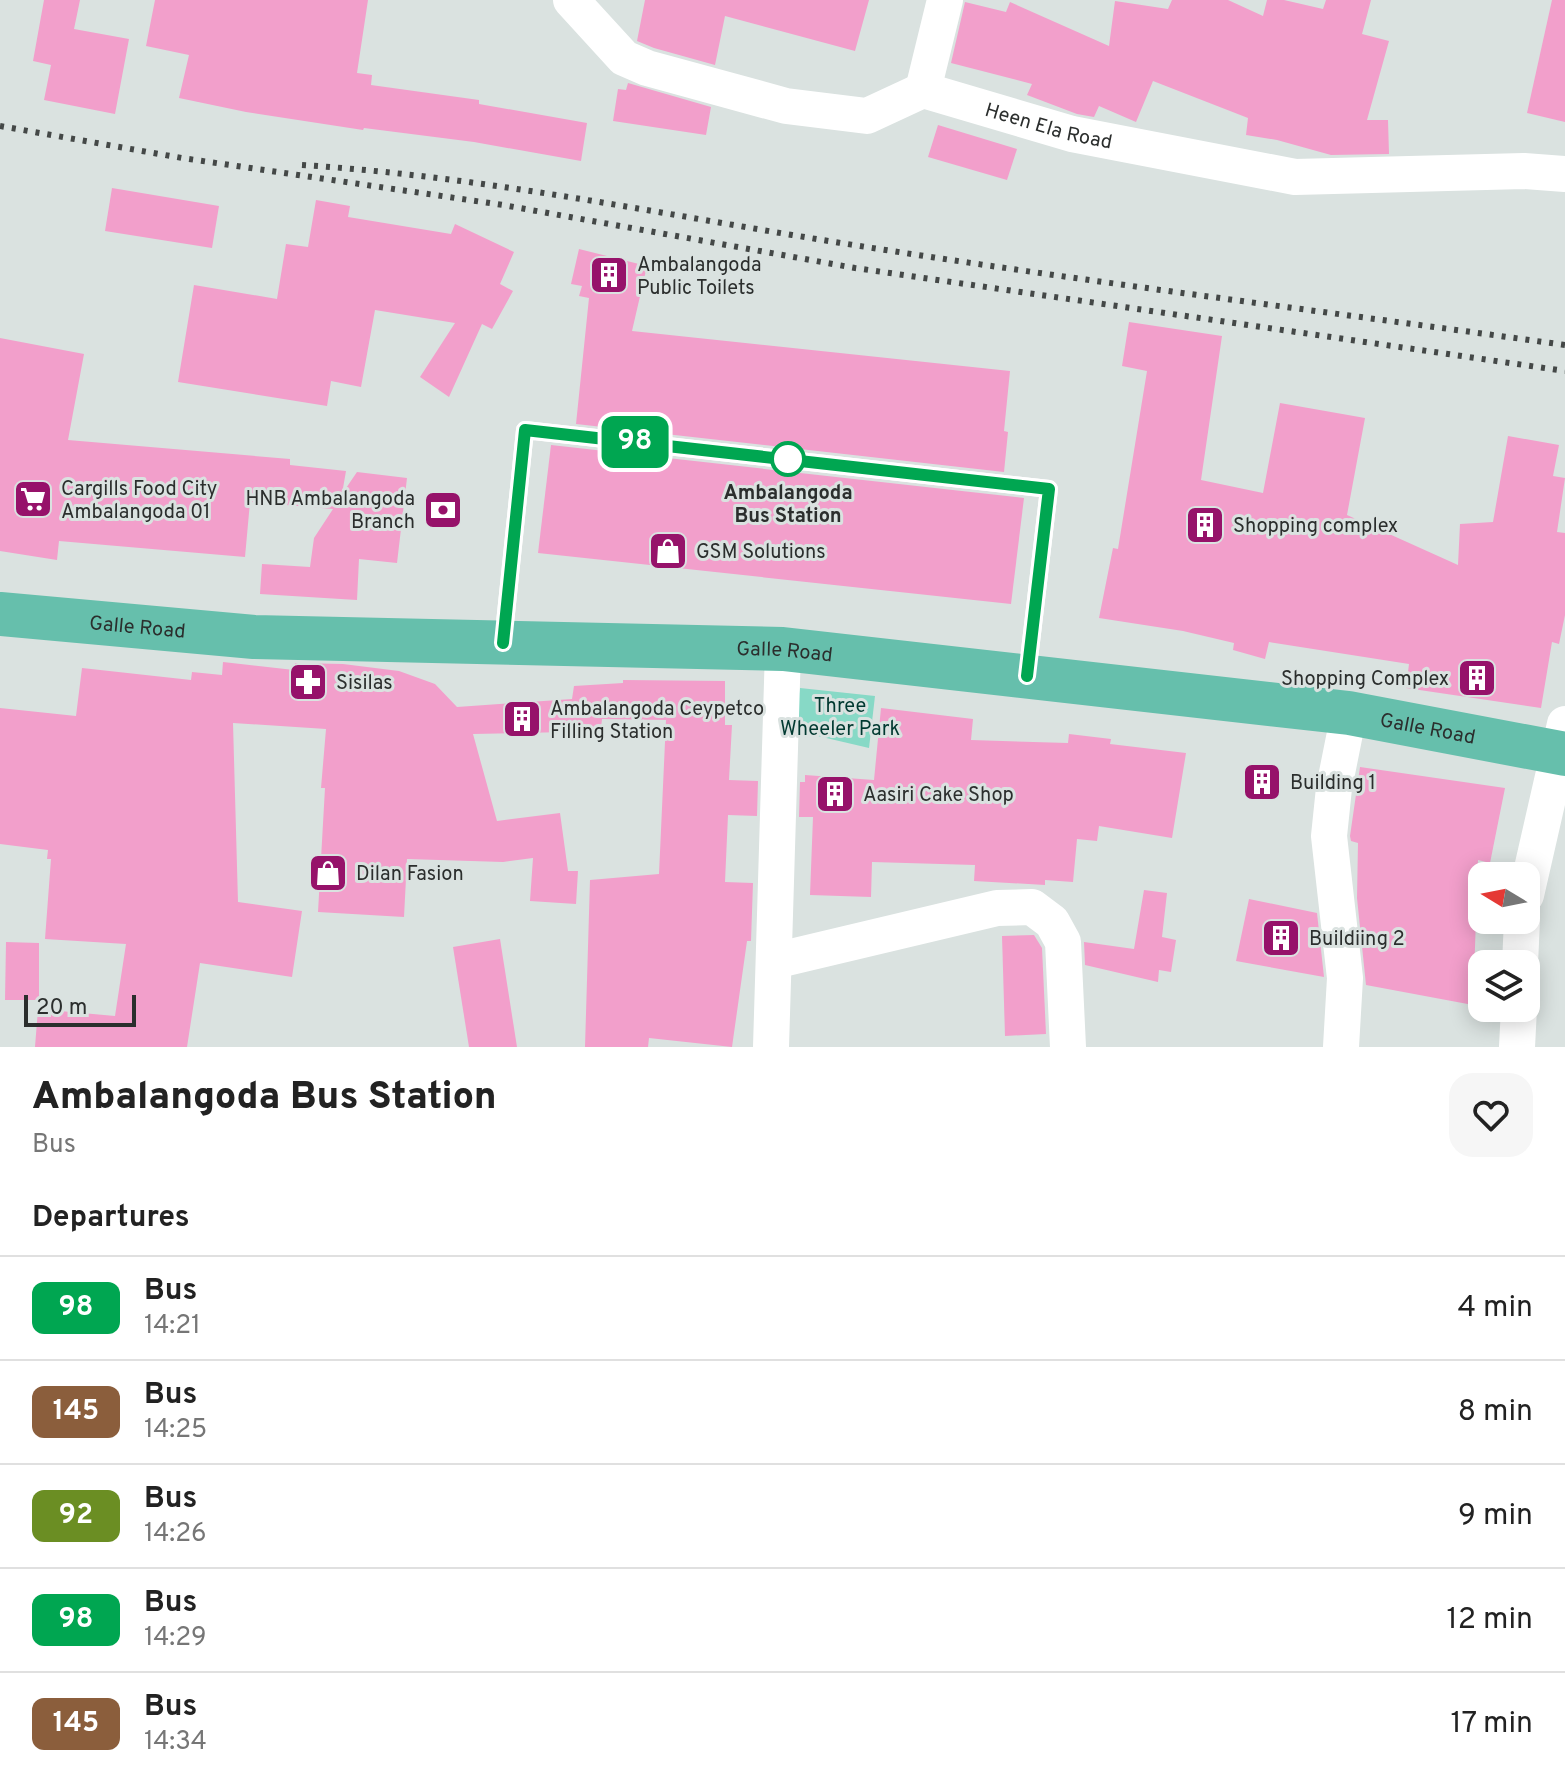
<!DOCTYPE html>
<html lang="en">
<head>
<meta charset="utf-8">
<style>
  body { margin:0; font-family:Overpass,sans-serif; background:#f6f6f6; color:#222; height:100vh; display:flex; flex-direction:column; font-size:30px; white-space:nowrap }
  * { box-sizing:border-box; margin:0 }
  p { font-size:26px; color:#767676 }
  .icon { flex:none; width:44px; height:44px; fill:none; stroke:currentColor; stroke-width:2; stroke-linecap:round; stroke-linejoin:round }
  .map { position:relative; height:1047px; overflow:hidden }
  .sheet { display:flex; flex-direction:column; background:#fff; flex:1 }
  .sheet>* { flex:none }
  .badge { padding:0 16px; border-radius:12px; font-size:28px; line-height:52px }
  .needle { width:52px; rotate:280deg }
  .buttons { position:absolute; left:1468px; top:862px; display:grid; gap:16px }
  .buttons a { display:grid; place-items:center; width:72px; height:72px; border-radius:16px; background:#fff; box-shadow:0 4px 20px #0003; font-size:40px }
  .scale { position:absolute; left:24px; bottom:20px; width:112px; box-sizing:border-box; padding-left:8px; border:4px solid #2b2e2d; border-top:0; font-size:22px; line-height:28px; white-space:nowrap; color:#2b2e2d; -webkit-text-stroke:6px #dae2e0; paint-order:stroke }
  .map>.badge { position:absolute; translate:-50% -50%; box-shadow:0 0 0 4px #fff }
  h2 { padding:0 32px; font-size:30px; line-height:72px }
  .round { display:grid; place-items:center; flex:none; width:84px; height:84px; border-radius:24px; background:#f6f6f6 }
  .head { display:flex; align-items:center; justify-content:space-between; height:136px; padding:0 32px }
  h1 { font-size:38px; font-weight:800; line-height:60px }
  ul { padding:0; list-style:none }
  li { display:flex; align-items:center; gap:24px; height:104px; padding:0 32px; border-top:2px solid #e0e0e0 }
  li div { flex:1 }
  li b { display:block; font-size:30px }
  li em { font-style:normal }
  li .badge { min-width:88px; font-weight:700; text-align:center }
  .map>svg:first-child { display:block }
  .green { fill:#87d9c6 }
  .building { fill:#f29fcb }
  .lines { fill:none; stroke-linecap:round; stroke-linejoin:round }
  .lane { stroke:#fff; stroke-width:18 }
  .street { stroke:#fff; stroke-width:36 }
  .highway { stroke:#66bfac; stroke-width:44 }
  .rail { stroke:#444847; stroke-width:6; stroke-dasharray:4 8; stroke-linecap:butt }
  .line-casing { stroke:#fff; stroke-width:18 }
  .line { stroke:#00a651; stroke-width:12 }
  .stop-dot { fill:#fff; stroke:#00a651; stroke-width:4 }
  .labels { text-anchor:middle; stroke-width:6; stroke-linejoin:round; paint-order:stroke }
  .street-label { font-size:20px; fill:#2b2e2d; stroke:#dae2e0 }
  .poi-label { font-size:20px; fill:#2b2e2d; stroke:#dae2e0; text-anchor:start }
  .stop-label { font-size:20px; font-weight:bold; fill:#2b2e2d; stroke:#dae2e0 }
  .park-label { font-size:20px; fill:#003930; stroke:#dae2e0 }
</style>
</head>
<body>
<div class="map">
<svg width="1565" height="1047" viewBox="0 0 1565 1047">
  <rect width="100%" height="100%" fill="#dae2e0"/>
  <polygon class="green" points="800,688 875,696 869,748 792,730"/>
  <g class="building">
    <polygon points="44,0 80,0 74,29 129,39 115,114 44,100 51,65 33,61"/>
    <polygon points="155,0 368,0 357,73 372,75 371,85 479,100 479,104 587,123 581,161 474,142 364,128 363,130 246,112 179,98 189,55 146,46"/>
    <polygon points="645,0 869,0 855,51 725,16 715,65 654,48 637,41"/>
    <polygon points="1172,0 1228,0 1263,16 1267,0 1284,0 1323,9 1326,0 1371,0 1362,34 1389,41 1367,120 1388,120 1389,154 1331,155 1277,140 1246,135 1248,118 1153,81 1136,122 1099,106 1094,117 1077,114 1027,95 1032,84 951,63 965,2 1006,12 1010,2 1109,46 1115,1 1168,9"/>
    <polygon points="1552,0 1565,0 1565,122 1527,113"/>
    <polygon points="628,83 711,107 706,135 613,121 618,89 626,90"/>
    <polygon points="938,125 1017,149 1007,180 928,157"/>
    <polygon points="112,188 219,206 212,248 105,231"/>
    <polygon points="316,200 350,206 348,217 451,234 455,224 514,252 500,284 513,291 492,329 482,324 449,397 420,377 455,323 375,310 361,387 331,381 327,406 178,382 194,285 277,299 286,244 308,247"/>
    <polygon points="579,249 647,266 632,331 1010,371 1004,431 1008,432 1004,472 576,424 589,298 579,296 582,286 571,284"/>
    <polygon points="1129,322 1222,336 1201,480 1263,493 1280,403 1365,418 1347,515 1458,565 1460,524 1493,522 1508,436 1559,445 1553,476 1565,478 1557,532 1565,533 1565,615 1559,644 1552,642 1541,708 1406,688 1409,664 1269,642 1265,659 1233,650 1234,643 1183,631 1099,618 1113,548 1118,549 1147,371 1122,366"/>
    <polygon points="0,338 84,354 68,440 290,459 290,465 346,471 342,494 357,472 407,478 397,563 359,559 357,600 260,594 262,564 310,567 314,538 333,509 250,502 245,557 59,541 57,560 0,551"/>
    <polygon points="551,445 1024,498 1011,604 538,553"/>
    <polygon points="223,662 294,670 295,663 343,664 399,671 435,684 457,707 572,699 574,686 623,683 623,680 725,681 725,725 732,725 729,780 758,781 757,816 728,815 725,882 753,883 751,941 747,941 732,1047 649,1038 648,1047 585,1047 590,880 659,874 666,720 602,719 600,737 567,740 568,732 473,734 497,821 560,813 568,871 578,871 576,904 530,901 533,858 503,862 407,859 404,917 318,912 325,788 321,788 326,729 233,723 238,902 302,911 292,977 200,963 187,1047 35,1047 38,1009 115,1016 126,944 45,939 51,859 47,859 48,850 0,844 0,708 76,716 82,668 191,680 192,672 222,675"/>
    <polygon points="881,708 973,719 971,740 1068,743 1069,734 1111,739 1110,744 1186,753 1172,838 1099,826 1097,841 1077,839 1073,882 1045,880 1045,885 974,881 975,865 872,862 871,897 810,895 813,817 799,817 800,782 805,782 805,775 874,780"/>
    <polygon points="1360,767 1505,788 1490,863 1478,860 1473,1005 1366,985 1357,898 1358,843 1351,841 1350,836"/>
    <polygon points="1144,890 1167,893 1162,937 1176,940 1171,972 1159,970 1158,982 1085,965 1084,942 1134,949"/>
    <polygon points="1249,899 1317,913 1324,977 1236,961"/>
    <polygon points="1034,935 1042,948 1046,1034 1005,1036 1002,936"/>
    <polygon points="500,939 517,1047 469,1047 453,947"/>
    <polygon points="6,942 39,943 39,1000 5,1000"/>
  </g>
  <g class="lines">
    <polyline class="lane" points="503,642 525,430 1049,489 1027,676"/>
    <g class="street">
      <path id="s1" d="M571 0 624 58 647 68 786 106 867 116 923 90 1072 134 1295 177 1524 171 1565 174"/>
      <polyline points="923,90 945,0"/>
      <polyline points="1526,895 1565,724"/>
      <polyline points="774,961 997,908 1032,907 1052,922 1063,942 1068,1047"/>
      <polyline points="1520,964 1522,920"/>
      <polyline points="771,1047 783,649"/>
      <polyline points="1341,1047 1345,978 1329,836 1334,788 1349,713"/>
      <polyline points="1517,1047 1519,1008"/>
    </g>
    <path class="highway" id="s2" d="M0 614 254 637 783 649 1349 713 1565 754"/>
    <g class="rail">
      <polyline points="0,126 182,158 503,205 855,268 1565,371"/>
      <path d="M302 165C490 177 674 217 860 246 1094 283 1330 312 1565 345"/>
    </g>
  </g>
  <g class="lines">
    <defs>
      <polyline id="line" points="503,643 525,430 1049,489 1027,676"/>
    </defs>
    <use href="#line" class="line-casing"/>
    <use href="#line" class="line"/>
  </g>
  <defs>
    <symbol id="building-square" viewBox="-11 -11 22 22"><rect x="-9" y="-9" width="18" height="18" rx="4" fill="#96126a" stroke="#dae2e0"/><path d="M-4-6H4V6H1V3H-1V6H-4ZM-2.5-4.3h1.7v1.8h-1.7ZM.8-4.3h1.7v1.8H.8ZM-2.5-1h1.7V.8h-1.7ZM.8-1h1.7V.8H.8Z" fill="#fff"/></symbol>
    <symbol id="supermarket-square" viewBox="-11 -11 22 22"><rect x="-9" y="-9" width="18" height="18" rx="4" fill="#96126a" stroke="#dae2e0"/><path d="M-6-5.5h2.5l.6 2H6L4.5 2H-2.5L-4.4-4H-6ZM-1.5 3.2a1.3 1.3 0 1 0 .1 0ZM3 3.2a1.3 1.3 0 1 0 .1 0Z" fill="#fff"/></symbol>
    <symbol id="bank-square" viewBox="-11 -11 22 22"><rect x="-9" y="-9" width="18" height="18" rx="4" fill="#96126a" stroke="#dae2e0"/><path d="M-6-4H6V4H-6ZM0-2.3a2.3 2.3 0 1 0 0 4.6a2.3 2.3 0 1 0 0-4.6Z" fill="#fff"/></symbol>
    <symbol id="shop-square" viewBox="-11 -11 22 22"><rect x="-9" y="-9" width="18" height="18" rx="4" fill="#96126a" stroke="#dae2e0"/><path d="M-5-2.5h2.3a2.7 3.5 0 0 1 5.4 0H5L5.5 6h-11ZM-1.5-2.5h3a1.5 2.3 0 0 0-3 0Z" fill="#fff"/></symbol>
    <symbol id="pharmacy-square" viewBox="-11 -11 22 22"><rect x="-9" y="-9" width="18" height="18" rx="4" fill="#96126a" stroke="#dae2e0"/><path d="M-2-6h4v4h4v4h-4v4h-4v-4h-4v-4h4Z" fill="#fff"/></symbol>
  </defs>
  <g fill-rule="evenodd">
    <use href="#building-square" x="587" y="253" width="44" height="44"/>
    <use href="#supermarket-square" x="11" y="477" width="44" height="44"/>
    <use href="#bank-square" x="421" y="488" width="44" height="44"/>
    <use href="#building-square" x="1183" y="503" width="44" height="44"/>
    <use href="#shop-square" x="646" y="529" width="44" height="44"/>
    <use href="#building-square" x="1455" y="656" width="44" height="44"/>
    <use href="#pharmacy-square" x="286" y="660" width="44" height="44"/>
    <use href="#building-square" x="500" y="697" width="44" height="44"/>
    <use href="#building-square" x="1240" y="760" width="44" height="44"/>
    <use href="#building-square" x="813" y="772" width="44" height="44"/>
    <use href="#shop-square" x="306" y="851" width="44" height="44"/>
    <use href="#building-square" x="1259" y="916" width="44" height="44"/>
  </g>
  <circle class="stop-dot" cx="788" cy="459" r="16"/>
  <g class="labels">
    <g class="street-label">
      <text dy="7" stroke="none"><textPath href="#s1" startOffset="522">Heen Ela Road</textPath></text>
      <text dy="7" stroke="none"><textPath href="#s2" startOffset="138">Galle Road</textPath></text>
      <text dy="7" stroke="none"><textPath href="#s2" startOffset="786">Galle Road</textPath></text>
      <text dy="7" stroke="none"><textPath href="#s2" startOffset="1434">Galle Road</textPath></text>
    </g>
    <g class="poi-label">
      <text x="637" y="271">Ambalangoda<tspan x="637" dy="23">Public Toilets</tspan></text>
      <text x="61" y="495">Cargills Food City<tspan x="61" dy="23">Ambalangoda 01</tspan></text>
      <text x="415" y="505" text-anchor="end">HNB Ambalangoda<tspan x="415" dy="23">Branch</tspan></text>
      <text x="1233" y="532">Shopping complex</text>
      <text x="696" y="558">GSM Solutions</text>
      <text x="1449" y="685" text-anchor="end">Shopping Complex</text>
      <text x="336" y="689">Sisilas</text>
      <text x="550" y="715">Ambalangoda Ceypetco<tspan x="550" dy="23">Filling Station</tspan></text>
      <text x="1290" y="789">Building 1</text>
      <text x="863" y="801">Aasiri Cake Shop</text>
      <text x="356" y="880">Dilan Fasion</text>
      <text x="1309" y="945">Buildiing 2</text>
    </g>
    <g class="stop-label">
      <text x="788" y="499">Ambalangoda<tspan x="788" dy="23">Bus Station</tspan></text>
    </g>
    <g class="park-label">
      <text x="840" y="712">Three<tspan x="840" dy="23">Wheeler Park</tspan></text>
    </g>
  </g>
</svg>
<div class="buttons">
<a><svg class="needle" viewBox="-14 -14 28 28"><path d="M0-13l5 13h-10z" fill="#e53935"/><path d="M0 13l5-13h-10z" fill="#767676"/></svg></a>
<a><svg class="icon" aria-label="layers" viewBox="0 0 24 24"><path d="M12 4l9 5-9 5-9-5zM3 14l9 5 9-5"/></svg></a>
</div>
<div class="scale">20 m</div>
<b class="badge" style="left:635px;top:442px;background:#00a651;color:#fff">98</b>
</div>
<section class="sheet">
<div class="head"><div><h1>Ambalangoda Bus Station</h1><p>Bus</p></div><a class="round"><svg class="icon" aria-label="heart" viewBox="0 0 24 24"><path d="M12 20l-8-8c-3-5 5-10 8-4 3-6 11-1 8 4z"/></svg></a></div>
<h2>Departures</h2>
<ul>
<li><span class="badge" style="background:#00a651;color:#fff">98</span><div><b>Bus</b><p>14:21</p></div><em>4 min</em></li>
<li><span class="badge" style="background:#8b5e3c;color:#fff">145</span><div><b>Bus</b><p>14:25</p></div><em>8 min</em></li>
<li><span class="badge" style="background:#6b8e23;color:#fff">92</span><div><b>Bus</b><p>14:26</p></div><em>9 min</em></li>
<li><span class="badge" style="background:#00a651;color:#fff">98</span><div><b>Bus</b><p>14:29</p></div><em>12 min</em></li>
<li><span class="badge" style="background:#8b5e3c;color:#fff">145</span><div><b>Bus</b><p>14:34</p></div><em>17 min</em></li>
</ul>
</section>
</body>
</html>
